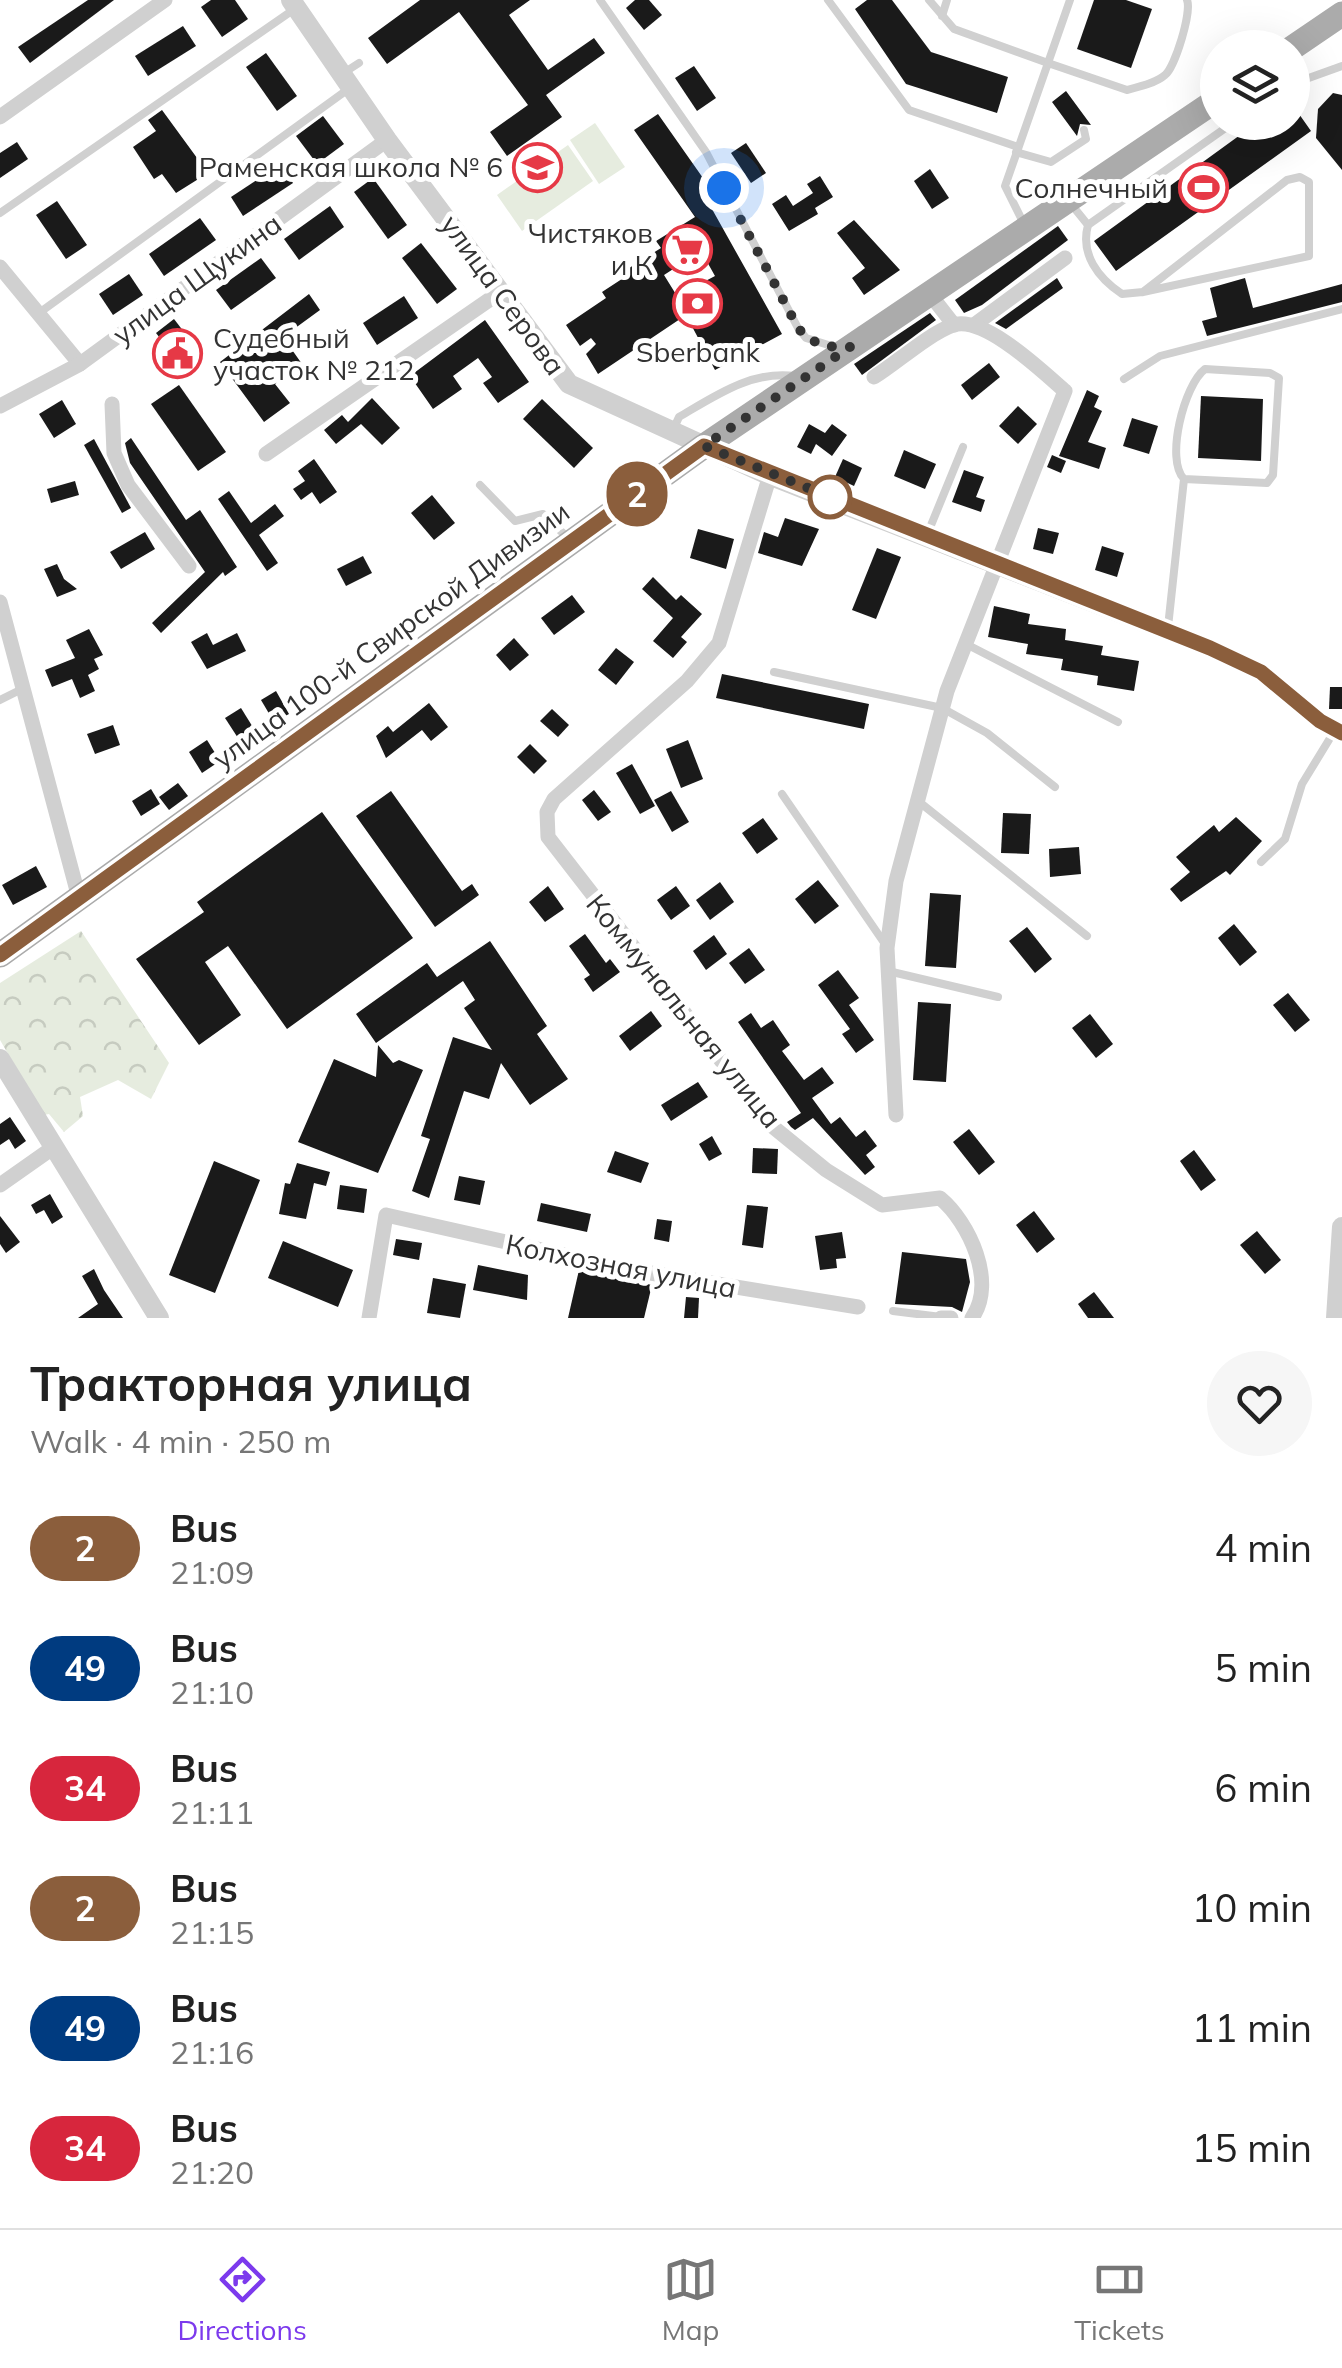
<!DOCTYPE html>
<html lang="en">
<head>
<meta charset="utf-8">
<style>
  body { margin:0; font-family:Mulish,sans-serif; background:#f6f6f6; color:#222; height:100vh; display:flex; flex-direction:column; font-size:38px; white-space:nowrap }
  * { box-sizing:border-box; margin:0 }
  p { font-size:32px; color:#767676 }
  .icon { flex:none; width:55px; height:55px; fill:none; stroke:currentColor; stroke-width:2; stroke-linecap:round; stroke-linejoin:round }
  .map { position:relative; height:1318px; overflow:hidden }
  .panel { display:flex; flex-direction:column; background:#fff; flex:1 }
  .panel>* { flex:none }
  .badge { padding:0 20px; border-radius:32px; font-size:35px; line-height:65px }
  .controls { position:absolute; left:1200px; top:30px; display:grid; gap:20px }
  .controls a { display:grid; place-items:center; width:110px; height:110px; border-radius:50%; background:#fff; box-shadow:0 10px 40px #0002; font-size:50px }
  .you { position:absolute; width:50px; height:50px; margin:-25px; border:8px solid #fff; border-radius:50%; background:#1a73e8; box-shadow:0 0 0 15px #1a73e833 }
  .map>.badge { position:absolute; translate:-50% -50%; box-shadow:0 0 0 5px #fff }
  .round { display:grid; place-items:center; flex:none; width:105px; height:105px; border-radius:52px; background:#f6f6f6 }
  .summary { display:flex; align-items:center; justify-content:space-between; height:170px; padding:0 30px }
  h1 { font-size:48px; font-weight:700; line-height:75px }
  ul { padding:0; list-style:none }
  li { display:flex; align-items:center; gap:30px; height:120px; padding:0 30px }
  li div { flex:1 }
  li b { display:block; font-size:38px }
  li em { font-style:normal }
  li .badge { min-width:110px; font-weight:700; text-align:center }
  .menu { display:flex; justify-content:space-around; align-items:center; height:140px; border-top:2px solid #e0e0e0; background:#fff; font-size:28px; color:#767676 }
  .menu a { display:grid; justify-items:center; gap:5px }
  .menu .active { color:#7c3aed }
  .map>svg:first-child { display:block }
  .park { fill:url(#park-crowns) }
  .pitch { fill:#e6ecdf }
  .building { fill:#1a1a1a; fill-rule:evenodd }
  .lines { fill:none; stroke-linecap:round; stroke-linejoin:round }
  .service { stroke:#d0d0d0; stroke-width:8 }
  .minor { stroke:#d0d0d0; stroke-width:15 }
  .tertiary { stroke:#d0d0d0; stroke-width:20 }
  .primary { stroke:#ababab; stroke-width:25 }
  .line-casing { stroke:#fff; stroke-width:22 }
  .line { stroke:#8b5e3c; stroke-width:15 }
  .walk { stroke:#333; stroke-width:10; stroke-dasharray:0 18 }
  .stop-dot { fill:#fff; stroke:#8b5e3c; stroke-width:5 }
  .labels { text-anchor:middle; stroke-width:10; stroke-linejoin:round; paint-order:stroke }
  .poi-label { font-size:28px; fill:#333; stroke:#fff; text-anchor:end }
  .street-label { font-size:28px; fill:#333; stroke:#fff }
</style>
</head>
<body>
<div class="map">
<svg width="1342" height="1318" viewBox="0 0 1342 1318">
  <defs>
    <pattern id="park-crowns" width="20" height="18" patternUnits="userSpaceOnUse" patternTransform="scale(2.5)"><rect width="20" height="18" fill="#e6ecdf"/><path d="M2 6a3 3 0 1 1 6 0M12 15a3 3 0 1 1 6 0" fill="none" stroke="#c6cbc0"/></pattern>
  </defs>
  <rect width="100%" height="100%" fill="#fff"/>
  <polygon class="park" points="81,931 169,1063 151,1099 118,1080 80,1097 83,1116 64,1132 49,1114 44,1115 0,1040 0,983"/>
  <g class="pitch">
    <polygon points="595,123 625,167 599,184 570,140"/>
    <polygon points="568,145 593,181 522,231 497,195"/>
  </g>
  <g class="building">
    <polygon points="88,0 114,0 30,63 18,47"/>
    <polygon points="211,0 235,0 248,19 222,37 201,7"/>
    <polygon points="420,0 530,0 509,15 548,70 594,38 605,53 546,95 562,117 507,156 490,132 528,105 459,12 387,64 368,38"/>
    <polygon points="635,0 649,0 662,15 644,30 626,8"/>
    <polygon points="867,0 892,0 931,52 1008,77 997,113 906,84 855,9"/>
    <polygon points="1094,0 1126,0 1152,9 1131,68 1077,49"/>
    <polygon points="183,26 196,46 148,76 135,56"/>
    <polygon points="266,53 297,96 277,111 246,67"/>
    <polygon points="694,66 716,98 697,111 675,78"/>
    <polygon points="1066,91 1091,125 1080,124 1077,136 1052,102"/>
    <polygon points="1333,93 1342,95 1342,170 1316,138 1318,109"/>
    <polygon points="1292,104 1311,131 1116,271 1094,241 1258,122 1292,122"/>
    <polygon points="162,110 208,173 176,193 162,174 154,179 133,147 156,131 148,120"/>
    <path d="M658 114 710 188 703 193 782 334 715 370 686 315 598 374 586 354 596 344 591 338 580 346 566 325 606 298 602 292 628 275 626 270 661 248 656 241 695 217 634 130ZM701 251 715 276 677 296 664 275Z"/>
    <polygon points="323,116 344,144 317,164 296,136"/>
    <polygon points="17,142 28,159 0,178 0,153"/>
    <polygon points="746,143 766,173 751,183 731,153"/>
    <polygon points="281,164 293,183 243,216 231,197"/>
    <polygon points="930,169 949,198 932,209 914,181"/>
    <polygon points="820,176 833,197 815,208 818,214 789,231 772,204 786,195 793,206 813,193 807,184"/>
    <polygon points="373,178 407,225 388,239 354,192"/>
    <polygon points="57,201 87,245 66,259 36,215"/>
    <polygon points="330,206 344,227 299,260 284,239"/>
    <polygon points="200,218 216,240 164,276 149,254"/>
    <polygon points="854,220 900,270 864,295 852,278 865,268 837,233"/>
    <polygon points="1058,226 1068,240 982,305 964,313 955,300"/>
    <polygon points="421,243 457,289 437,304 402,258"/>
    <polygon points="261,258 276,278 231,310 216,290"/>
    <polygon points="129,274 143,295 113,315 99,294"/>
    <polygon points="1057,278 1063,288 1006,329 995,323"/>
    <polygon points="1245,278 1253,308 1342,284 1342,302 1207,336 1202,321 1217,317 1210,288"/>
    <polygon points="309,294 320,310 283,337 302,364 275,384 290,403 264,422 220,362"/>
    <polygon points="404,296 418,318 377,345 363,323"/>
    <polygon points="930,313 936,320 862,375 854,364"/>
    <polygon points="174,319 194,345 176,359 156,333"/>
    <polygon points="485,320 529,382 498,403 483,383 492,377 478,358 453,376 462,389 433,409 410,376"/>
    <polygon points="989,363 1000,377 972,400 961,385"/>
    <polygon points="179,385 226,452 198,471 151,404"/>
    <polygon points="1087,390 1099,396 1094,407 1102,411 1088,442 1106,448 1099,469 1059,456"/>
    <polygon points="1201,396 1263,399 1261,461 1198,458"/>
    <polygon points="372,398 400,428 382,445 361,424 336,444 324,430 342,415 348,422"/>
    <polygon points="542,399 593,448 574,468 523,419"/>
    <polygon points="62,400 76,424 54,438 39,414"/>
    <polygon points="1018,406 1037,424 1018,444 999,426"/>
    <polygon points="1132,418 1158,426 1149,454 1123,446"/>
    <polygon points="809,424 825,433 832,424 847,435 832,456 816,444 811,454 797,447"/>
    <polygon points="131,438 186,520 200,510 237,567 225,576 223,572 161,633 152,623 205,572 130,463 125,443"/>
    <polygon points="94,439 131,508 122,513 84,445"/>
    <polygon points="904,450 936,464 925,489 894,476"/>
    <polygon points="1052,455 1066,461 1061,473 1047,467"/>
    <polygon points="314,459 337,492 320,504 312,492 301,500 293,489 305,481 298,471"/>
    <polygon points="843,459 862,468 854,486 835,477"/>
    <polygon points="964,470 984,477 976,497 985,500 981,512 952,502"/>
    <polygon points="75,481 79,495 51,503 47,489"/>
    <polygon points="229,491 251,523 275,504 284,516 259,535 278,563 267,571 218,499"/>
    <polygon points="432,495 455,523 434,540 411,513"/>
    <polygon points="785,518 819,529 802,566 758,553 764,532 778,537"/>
    <polygon points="1038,528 1059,533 1053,554 1033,549"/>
    <polygon points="698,529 734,539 726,569 690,558"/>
    <polygon points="145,532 155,549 121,569 110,552"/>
    <polygon points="1102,546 1124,553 1117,577 1095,570"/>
    <polygon points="877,548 901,557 876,619 852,610"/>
    <polygon points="363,556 372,573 346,586 337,569"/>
    <polygon points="57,564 64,579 77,589 57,597 44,569"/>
    <polygon points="653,577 676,600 681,595 702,614 681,637 687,642 673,658 653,641 673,618 642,589"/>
    <polygon points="572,595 585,612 554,635 541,618"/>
    <polygon points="994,606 1030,614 1028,624 1066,629 1065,640 1103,646 1101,655 1139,661 1134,691 1097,685 1098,676 1061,670 1063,659 1026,654 1028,644 988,637"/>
    <polygon points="89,629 103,655 94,659 99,669 88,675 95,691 80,698 72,679 52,687 45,670 75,658 66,640"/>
    <polygon points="207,633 213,645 237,633 246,651 207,669 191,642"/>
    <polygon points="514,638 529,655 510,671 496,655"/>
    <polygon points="616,648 634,662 616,685 598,670"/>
    <polygon points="722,674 869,704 864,729 716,698"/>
    <polygon points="1330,687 1342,687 1342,709 1329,709"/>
    <polygon points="276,691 289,714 274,722 261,700"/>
    <polygon points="429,703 448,727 431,741 422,730 386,758 376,736 388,726 393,732"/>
    <polygon points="241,708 254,729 238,738 225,718"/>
    <polygon points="552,709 569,725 558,737 540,721"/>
    <polygon points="113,725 120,745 95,754 87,734"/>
    <polygon points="207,740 220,761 202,773 189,752"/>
    <polygon points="688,740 703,779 681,788 666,749"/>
    <polygon points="530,744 547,761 534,774 517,757"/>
    <polygon points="632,764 655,806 640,814 616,773"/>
    <polygon points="178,783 188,796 169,810 159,797"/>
    <polygon points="151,789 160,804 141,816 132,801"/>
    <polygon points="594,790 611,812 598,821 582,800"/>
    <polygon points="391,791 462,891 472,884 479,895 435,927 356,816"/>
    <polygon points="671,791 689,822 672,832 654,800"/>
    <polygon points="322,812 413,938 287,1029 228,946 205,962 241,1015 199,1045 136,959 204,912 197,902"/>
    <polygon points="1003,813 1031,814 1029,854 1001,853"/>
    <polygon points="1236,817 1262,841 1230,875 1226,871 1181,902 1170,889 1190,872 1176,857 1214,825 1219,832"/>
    <polygon points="763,818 778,839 757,854 742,833"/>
    <polygon points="1079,847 1081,874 1050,877 1049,849"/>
    <polygon points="36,866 47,887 13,905 2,885"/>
    <polygon points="818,880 839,906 815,924 795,899"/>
    <polygon points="720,882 734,902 710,920 696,900"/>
    <polygon points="548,886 564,909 545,922 529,902"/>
    <polygon points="676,886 690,906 671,920 657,900"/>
    <polygon points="930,893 961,895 956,968 925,966"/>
    <polygon points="1234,924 1257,952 1240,966 1218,938"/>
    <polygon points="1027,927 1052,959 1035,973 1009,941"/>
    <polygon points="585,934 606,963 610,959 620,972 593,992 584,979 590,975 569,946"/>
    <polygon points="714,935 727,954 706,970 693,951"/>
    <polygon points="490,941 547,1026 537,1034 568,1079 530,1105 501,1063 489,1099 464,1091 429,1198 412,1191 430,1139 421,1136 453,1037 492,1050 464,1008 475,1000 463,981 376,1043 356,1014 427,963 437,977"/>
    <polygon points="749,948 765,970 745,984 729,963"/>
    <polygon points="838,970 859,998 849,1005 874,1040 856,1053 842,1034 850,1029 818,985"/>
    <polygon points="1288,993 1310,1020 1295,1032 1273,1005"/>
    <polygon points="918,1002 951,1004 946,1082 913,1080"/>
    <polygon points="651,1011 662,1026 630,1051 619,1036"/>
    <polygon points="751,1013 761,1028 773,1020 790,1045 782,1051 804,1080 822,1067 834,1083 812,1098 831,1124 840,1117 856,1137 865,1130 877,1146 866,1155 875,1167 865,1175 813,1118 795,1130 791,1127 787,1122 801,1113 738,1022"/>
    <polygon points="1090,1014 1113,1044 1096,1058 1072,1028"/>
    <polygon points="378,1045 393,1063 399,1060 423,1070 378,1173 298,1142 334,1059 376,1077"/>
    <polygon points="698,1082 708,1097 671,1121 661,1105"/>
    <polygon points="10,1117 26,1141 15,1149 9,1139 0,1145 0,1124"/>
    <polygon points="969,1129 995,1162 979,1175 953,1142"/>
    <polygon points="712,1136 722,1154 709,1161 699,1144"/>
    <polygon points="753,1148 778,1149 777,1174 752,1173"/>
    <polygon points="1194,1150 1216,1180 1201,1191 1180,1161"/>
    <polygon points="615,1151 649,1163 641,1183 607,1172"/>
    <polygon points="214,1161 260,1180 215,1293 169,1275"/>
    <polygon points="297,1163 330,1172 326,1186 314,1183 306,1219 279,1214 285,1183 290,1184"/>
    <polygon points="459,1176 485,1181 480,1205 454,1200"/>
    <polygon points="340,1185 367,1189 364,1213 337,1209"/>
    <polygon points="50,1194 63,1217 52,1224 44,1210 36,1214 31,1205"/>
    <polygon points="541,1203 591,1214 587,1232 537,1221"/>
    <polygon points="747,1205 768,1207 763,1248 742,1245"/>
    <polygon points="1034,1211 1055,1239 1037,1253 1016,1225"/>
    <polygon points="0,1216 20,1242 6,1253 0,1244"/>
    <polygon points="657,1219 672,1221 669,1242 654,1239"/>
    <polygon points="1257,1231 1281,1260 1265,1274 1240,1245"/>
    <polygon points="842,1232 846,1258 836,1259 837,1268 820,1270 815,1236"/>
    <polygon points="396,1239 422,1243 419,1260 393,1255"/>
    <polygon points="283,1241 353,1270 338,1307 268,1278"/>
    <polygon points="902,1252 966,1259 970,1282 962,1312 952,1307 895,1304"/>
    <polygon points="478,1265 528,1275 527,1300 473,1290"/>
    <polygon points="94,1269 104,1290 123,1318 78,1318 98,1304 82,1276"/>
    <polygon points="579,1270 652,1285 644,1318 568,1318"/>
    <polygon points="433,1278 466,1284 460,1318 427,1313"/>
    <polygon points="1094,1292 1114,1318 1088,1318 1078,1304"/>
    <polygon points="686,1297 699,1298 698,1318 684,1318"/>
  </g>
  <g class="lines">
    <g class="service">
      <polyline points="600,0 706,152 798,328 806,338 838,348"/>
      <polyline points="828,0 909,110 1018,147"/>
      <polyline points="929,0 954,29 1048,63 1070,0"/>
      <polyline points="942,16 947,0"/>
      <polyline points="342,74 359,63"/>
      <polyline points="1292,84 1342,66"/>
      <polyline points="1016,152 1051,162 1086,139 1084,130"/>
      <path d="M1071 204 1088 225C1080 254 1098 278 1122 294L1143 292 1309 256V182L1300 177 1287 180 1143 292"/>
      <polyline points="0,213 296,8"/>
      <path d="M1024 224 1005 186 1048 63 1127 90C1139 87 1156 83 1165 75 1175 67 1192 12 1187 0"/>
      <polyline points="1088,225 1234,122"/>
      <polyline points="39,313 347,90"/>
      <polyline points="1124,379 1160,356 1342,309"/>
      <path d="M673 430 679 417C715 396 752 370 795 376"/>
      <polyline points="480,485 515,521 543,514 568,538"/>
      <polyline points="927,535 963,447"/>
      <path d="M1168 627 1184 479 1267 483 1273 475 1279 378 1270 373 1205 369C1184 385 1165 460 1184 479"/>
      <polyline points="966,644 1118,722"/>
      <polyline points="774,672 942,708 987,733 1055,787"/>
      <polyline points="0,700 20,690"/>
      <polyline points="782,794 885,944"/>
      <polyline points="918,801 1087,936"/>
      <polyline points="1261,862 1285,839 1302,784 1335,730"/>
      <polyline points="888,971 998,997"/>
      <polyline points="893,1311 941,1317"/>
    </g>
    <g class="minor">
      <polyline points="0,117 165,0"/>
      <polyline points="0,267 80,364"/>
      <polyline points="929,293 954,325"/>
      <polyline points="974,325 1065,258"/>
      <path d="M874 377C898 362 927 335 953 325 984 315 1042 371 1065 391L947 691 896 881 887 948 896 1115"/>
      <polyline points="112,404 114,453 128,485 189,566"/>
      <polyline points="0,406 80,364 387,140"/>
      <polyline points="266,454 502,291"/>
      <path d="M770 475 719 643 687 681 554 799 547 812 548 837 772 1126 826 1170 882 1205 940 1198C969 1222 997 1282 972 1318"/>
      <polyline points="0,602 79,898"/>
      <polyline points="0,1185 54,1147"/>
      <polyline points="369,1318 386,1215 626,1269 858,1307"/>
      <polyline points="941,1318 951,1318"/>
    </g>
    <g class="tertiary">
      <polyline points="291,0 387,140 569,384 766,474 1210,648 1261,672 1320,721 1342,733"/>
      <polyline points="0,1059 159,1318"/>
      <polyline points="1336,1318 1342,1227"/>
    </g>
    <g class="primary">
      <polyline points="1292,48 1342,14"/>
      <polyline points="0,955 704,446 1218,99"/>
    </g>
  </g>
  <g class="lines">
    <defs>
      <polyline id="line" points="0,955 704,446 1210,648 1261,672 1320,721 1342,733"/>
    </defs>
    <use href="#line" class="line-casing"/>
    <use href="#line" class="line"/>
    <path class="walk" d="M724 188 798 328C812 345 829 348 850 347L704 446 830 497"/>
  </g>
  <defs>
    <symbol id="school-ring" viewBox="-11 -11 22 22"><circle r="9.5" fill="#fff" stroke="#e63946" stroke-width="1.5"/><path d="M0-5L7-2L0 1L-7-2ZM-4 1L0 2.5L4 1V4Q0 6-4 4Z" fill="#e63946"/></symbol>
    <symbol id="stadium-ring" viewBox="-11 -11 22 22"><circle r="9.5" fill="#fff" stroke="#e63946" stroke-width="1.5"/><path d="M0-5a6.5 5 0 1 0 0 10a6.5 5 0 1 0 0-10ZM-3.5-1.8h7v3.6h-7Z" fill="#e63946"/></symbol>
    <symbol id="supermarket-ring" viewBox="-11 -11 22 22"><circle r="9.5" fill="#fff" stroke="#e63946" stroke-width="1.5"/><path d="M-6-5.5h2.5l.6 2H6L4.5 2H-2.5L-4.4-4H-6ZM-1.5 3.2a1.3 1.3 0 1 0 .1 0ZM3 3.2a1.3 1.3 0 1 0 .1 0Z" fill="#e63946"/></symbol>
    <symbol id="bank-ring" viewBox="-11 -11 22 22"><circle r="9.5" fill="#fff" stroke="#e63946" stroke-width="1.5"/><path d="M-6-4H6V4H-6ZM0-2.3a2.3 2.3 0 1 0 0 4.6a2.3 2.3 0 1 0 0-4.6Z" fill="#e63946"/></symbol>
    <symbol id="civic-ring" viewBox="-11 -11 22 22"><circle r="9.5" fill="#fff" stroke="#e63946" stroke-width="1.5"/><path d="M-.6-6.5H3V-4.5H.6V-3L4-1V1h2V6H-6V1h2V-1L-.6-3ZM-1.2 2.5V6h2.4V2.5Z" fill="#e63946"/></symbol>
  </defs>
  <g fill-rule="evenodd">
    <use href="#school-ring" x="510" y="140" width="55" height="55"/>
    <use href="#stadium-ring" x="1176" y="160" width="55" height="55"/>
    <use href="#supermarket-ring" x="660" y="222" width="55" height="55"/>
    <use href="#bank-ring" x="670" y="276" width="55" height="55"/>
    <use href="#civic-ring" x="150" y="326" width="55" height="55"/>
  </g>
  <circle class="stop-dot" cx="830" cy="497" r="20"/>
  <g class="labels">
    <g class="poi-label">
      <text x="503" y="177">Раменская школа № 6</text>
      <text x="1168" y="198">Солнечный</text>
      <text x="653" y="243">Чистяков<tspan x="653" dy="32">и К</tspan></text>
      <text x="213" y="348" text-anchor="start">Судебный<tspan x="213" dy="32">участок № 212</tspan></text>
      <text x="698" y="362" text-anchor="middle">Sberbank</text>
    </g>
    <g class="street-label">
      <text transform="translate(197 279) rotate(-36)" y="10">улица Щукина</text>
      <text transform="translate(503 295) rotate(54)" y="10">улица Серова</text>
      <text transform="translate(391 635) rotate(-36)" y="10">улица 100-й Свирской Дивизии</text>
      <text transform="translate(684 1011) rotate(51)" y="10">Коммунальная улица</text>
      <text transform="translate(621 1266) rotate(11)" y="10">Колхозная улица</text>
    </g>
  </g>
</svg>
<div class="controls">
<a><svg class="icon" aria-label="layers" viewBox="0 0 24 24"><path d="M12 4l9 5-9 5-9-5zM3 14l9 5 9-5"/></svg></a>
</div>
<div class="you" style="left:724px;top:188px"></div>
<b class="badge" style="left:637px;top:494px;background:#8b5e3c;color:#fff">2</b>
</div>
<section class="panel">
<div class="summary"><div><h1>Тракторная улица</h1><p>Walk · 4 min · 250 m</p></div><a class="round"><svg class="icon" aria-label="heart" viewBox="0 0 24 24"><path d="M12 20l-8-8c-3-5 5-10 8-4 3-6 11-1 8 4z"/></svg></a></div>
<ul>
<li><span class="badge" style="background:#8b5e3c;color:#fff">2</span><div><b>Bus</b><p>21:09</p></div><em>4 min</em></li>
<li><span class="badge" style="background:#003b80;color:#fff">49</span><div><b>Bus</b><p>21:10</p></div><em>5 min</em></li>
<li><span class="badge" style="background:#d7263d;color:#fff">34</span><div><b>Bus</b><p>21:11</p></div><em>6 min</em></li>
<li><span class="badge" style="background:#8b5e3c;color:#fff">2</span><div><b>Bus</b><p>21:15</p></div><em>10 min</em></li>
<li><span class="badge" style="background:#003b80;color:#fff">49</span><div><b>Bus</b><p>21:16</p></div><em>11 min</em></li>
<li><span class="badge" style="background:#d7263d;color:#fff">34</span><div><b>Bus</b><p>21:20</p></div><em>15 min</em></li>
</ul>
</section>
<nav class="menu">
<a class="active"><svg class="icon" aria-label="directions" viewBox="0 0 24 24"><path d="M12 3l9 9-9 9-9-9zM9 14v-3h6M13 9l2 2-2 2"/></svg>Directions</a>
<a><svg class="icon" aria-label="map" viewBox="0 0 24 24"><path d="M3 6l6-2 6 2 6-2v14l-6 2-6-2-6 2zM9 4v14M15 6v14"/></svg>Map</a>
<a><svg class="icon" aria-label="tickets" viewBox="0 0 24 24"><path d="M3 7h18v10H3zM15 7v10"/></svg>Tickets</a>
</nav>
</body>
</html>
